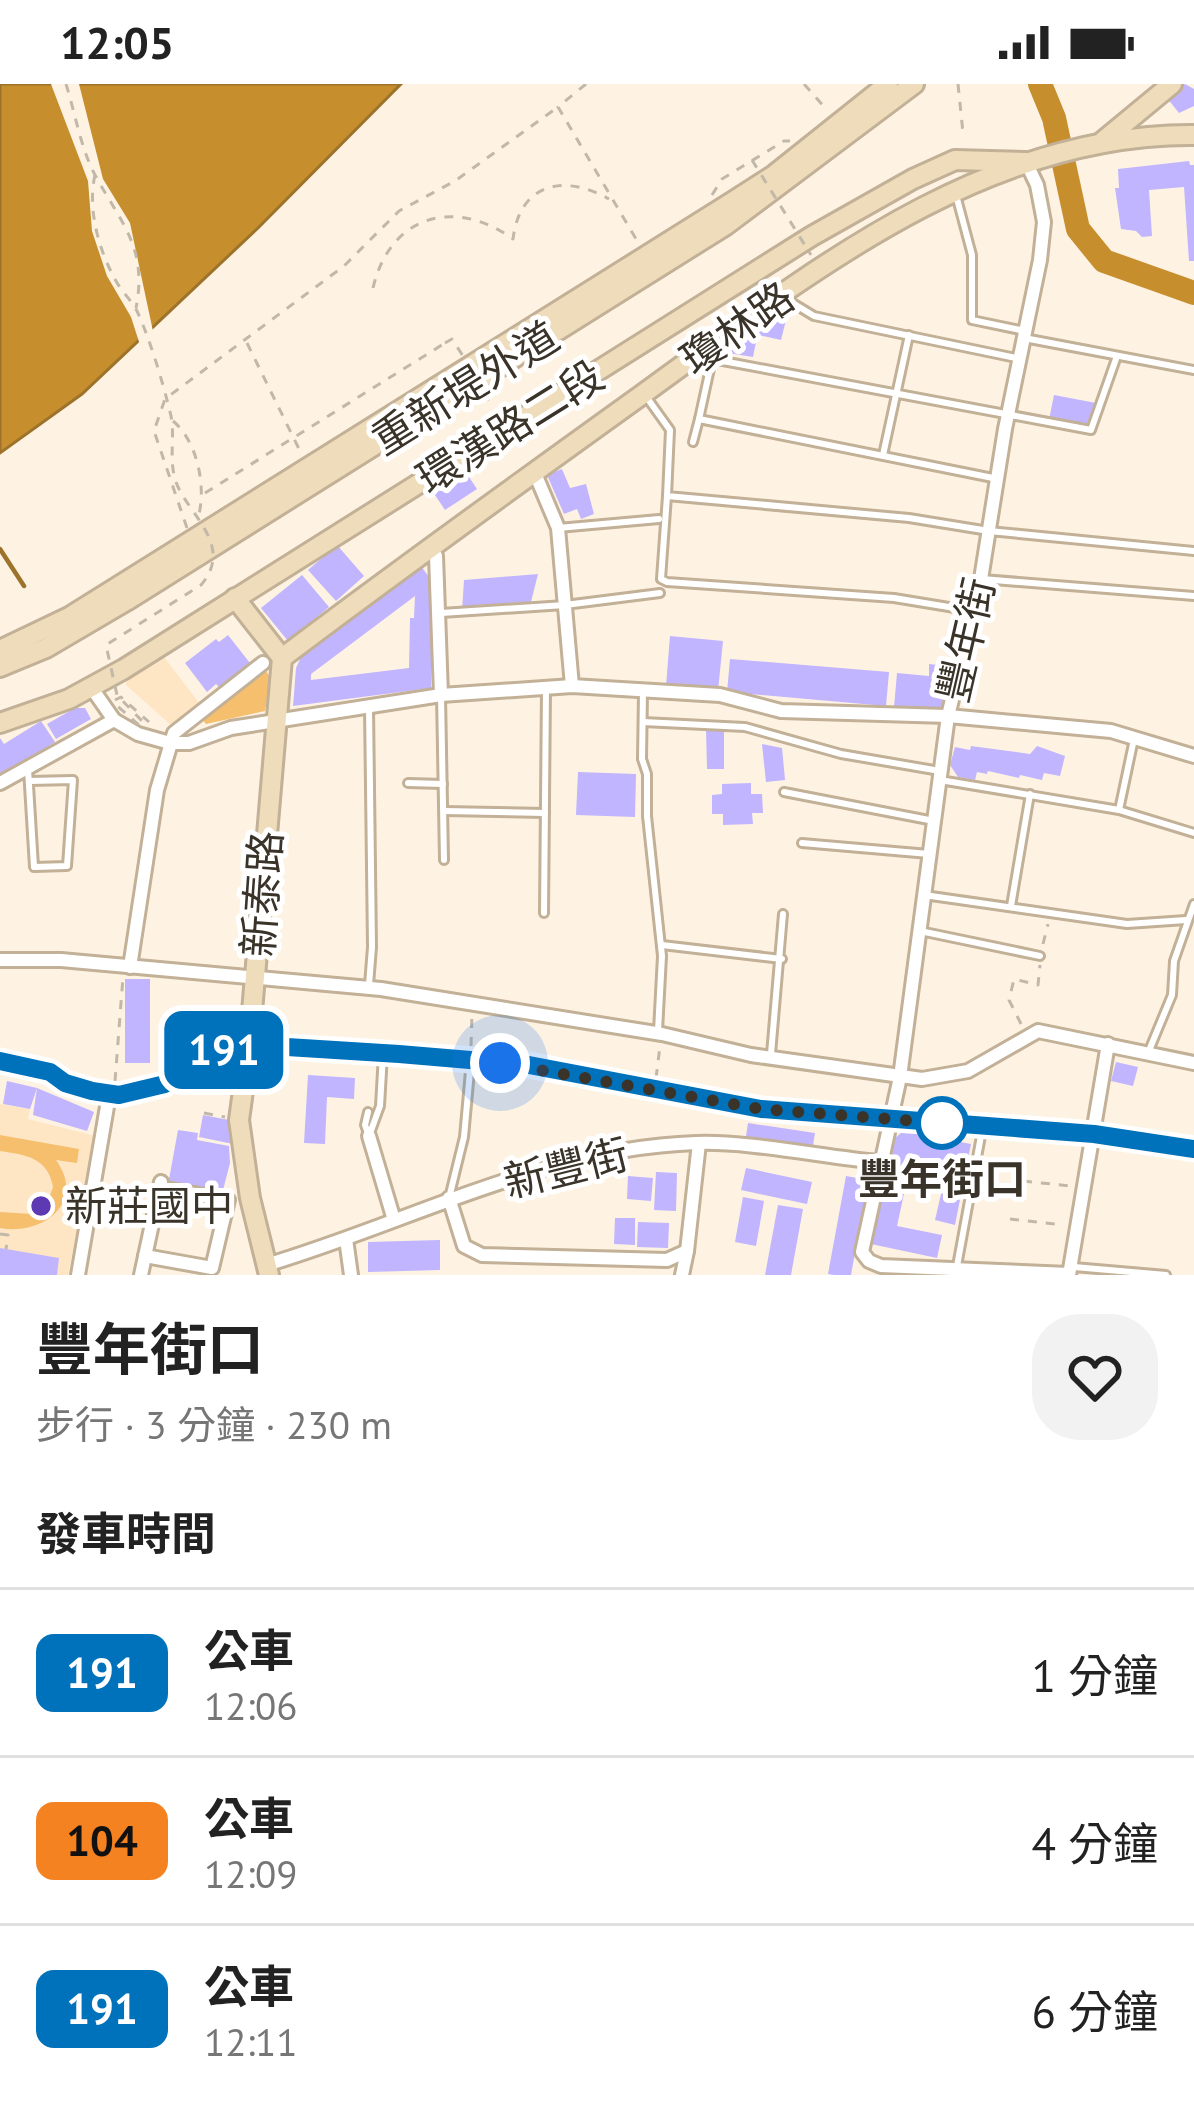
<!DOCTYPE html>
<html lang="zh-TW">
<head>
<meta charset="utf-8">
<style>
  body { margin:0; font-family:"PT Sans","Noto Sans TC",sans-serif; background:#f2f2f2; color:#222; height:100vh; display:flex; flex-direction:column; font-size:45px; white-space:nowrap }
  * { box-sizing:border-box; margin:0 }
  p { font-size:39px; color:#767676 }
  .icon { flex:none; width:66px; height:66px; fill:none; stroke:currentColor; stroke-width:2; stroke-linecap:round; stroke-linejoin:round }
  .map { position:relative; height:1191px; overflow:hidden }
  .panel { display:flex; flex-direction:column; background:#fff; flex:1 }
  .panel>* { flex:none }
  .badge { padding:0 24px; border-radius:18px; font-size:42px; line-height:78px }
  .you { position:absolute; width:60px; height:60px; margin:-30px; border:9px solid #fff; border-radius:50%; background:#1a73e8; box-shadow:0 0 0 18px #1a73e833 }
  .map>.badge { position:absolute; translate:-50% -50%; box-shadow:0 0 0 6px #fff }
  h2 { padding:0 36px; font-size:45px; line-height:108px }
  .round { display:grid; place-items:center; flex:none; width:126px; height:126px; border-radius:48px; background:#f2f2f2 }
  .summary { display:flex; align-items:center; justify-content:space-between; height:204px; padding:0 36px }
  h1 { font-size:57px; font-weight:700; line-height:90px }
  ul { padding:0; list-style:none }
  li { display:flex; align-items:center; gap:36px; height:168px; padding:0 36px; border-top:3px solid #e0e0e0 }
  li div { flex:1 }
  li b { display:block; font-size:45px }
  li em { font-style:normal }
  li .badge { min-width:132px; font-weight:700; text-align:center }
  .status { display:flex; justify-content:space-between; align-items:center; height:84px; padding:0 60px; background:#fff; direction:ltr }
  .status svg { height:33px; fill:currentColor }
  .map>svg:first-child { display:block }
  .built { fill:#fee6c5 }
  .green { fill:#f5bf6e }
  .water { fill:#c78e2e; stroke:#9d732c; stroke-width:3 }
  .pier { fill:#fef3e3 }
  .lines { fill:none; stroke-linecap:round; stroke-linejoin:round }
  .stream { stroke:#9d732c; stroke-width:4.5 }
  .river { stroke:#c78e2e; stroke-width:24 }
  .building { fill:#c0b5fe; fill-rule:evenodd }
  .lane-casing { stroke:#c2b097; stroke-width:12 }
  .street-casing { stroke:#c2b097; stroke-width:18 }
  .secondary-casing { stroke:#c2b097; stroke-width:24 }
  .path { stroke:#c1b8a9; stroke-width:3; stroke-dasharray:9 9; stroke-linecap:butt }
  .lane { stroke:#fff; stroke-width:6 }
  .street { stroke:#fff; stroke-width:12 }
  .secondary { stroke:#eedcba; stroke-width:18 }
  .path-bridge { stroke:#c1b8a9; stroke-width:3; stroke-dasharray:9 9; stroke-linecap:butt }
  .line-casing { stroke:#fff; stroke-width:27 }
  .line { stroke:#0072bc; stroke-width:18 }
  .walk { stroke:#3a3329; stroke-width:12; stroke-dasharray:0 21.6 }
  .stop-dot { fill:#fff; stroke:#0072bc; stroke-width:6 }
  .poi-dot { fill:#5d3ab2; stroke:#fff; stroke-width:4.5 }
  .labels { text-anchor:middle; stroke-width:10; stroke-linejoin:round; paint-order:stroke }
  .street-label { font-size:42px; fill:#3a3329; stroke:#fff }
  .stop-label { font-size:42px; font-weight:bold; fill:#3a3329; stroke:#fff }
  .poi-label { font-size:42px; fill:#3a3329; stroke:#fff; text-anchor:start }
</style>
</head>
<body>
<div class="status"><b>12:05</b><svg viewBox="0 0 49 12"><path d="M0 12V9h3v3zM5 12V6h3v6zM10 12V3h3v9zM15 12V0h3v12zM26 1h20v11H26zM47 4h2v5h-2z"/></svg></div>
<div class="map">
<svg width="1194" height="1191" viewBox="0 0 1194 1191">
  <rect width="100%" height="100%" fill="#fef3e3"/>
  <g class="built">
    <polygon points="161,569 200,620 173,643 126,601 125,592"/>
    <polygon points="0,1020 30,1025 28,1035 96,1052 68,1191 0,1191"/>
  </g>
  <g class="green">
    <polygon points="265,585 271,595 265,627 206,640 199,632"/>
    <path d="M0 1051 79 1065 77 1079 56 1076C87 1119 42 1152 0 1144V1128L32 1130 47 1120 53 1103C48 1073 25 1071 0 1067Z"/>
  </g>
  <polygon class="water" points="0,0 401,0 258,144 82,310 0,369"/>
  <polygon class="pier" points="51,0 79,0 103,95 130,139 154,252 141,264 131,233 107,192 92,147 88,97"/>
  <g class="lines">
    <polyline class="stream" points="0,465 24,502"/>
    <polyline class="river" points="1040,0 1054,34 1078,145 1104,177 1194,209"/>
  </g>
  <g class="building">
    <polygon points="1185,0 1194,5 1194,22 1179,29 1167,14"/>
    <polygon points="1189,77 1190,81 1194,81 1194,177 1189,177 1184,103 1149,106 1152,152 1142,153 1136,147 1121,145 1115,104 1119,104 1118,85"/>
    <polygon points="773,230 787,232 781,256 750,249"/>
    <polygon points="745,250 757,253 753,273 728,269 729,262"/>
    <polygon points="1054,311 1096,319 1090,344 1049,336"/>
    <polygon points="463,384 477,405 445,426 431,405"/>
    <polygon points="562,385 570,404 586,400 594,430 581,435 577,425 564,430 547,391"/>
    <polygon points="337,461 364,492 336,517 308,486"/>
    <path d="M421 482 432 497 431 604 293 622 296 584 302 571ZM415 512 414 534H410L409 584 311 596V590Z"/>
    <polygon points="538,490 531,518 477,521 462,527 464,496"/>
    <polygon points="302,491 329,523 288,557 261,524"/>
    <polygon points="228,551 250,579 219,603 216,600 207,608 185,579 216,555 219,558"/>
    <polygon points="670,552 723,557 718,607 666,602"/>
    <polygon points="730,575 889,588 886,622 727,608"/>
    <polygon points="929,580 946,582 942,627 894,623 897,589 929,592"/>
    <polygon points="75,624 85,624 91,635 56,655 47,640"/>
    <polygon points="41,637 55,658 0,693 0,654 4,660"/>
    <polygon points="706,645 724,646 724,685 707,685"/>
    <polygon points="762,660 782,664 785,696 766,698"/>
    <polygon points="971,662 1030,670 1037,662 1065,672 1060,692 1044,689 1042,696 1020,691 1019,694 988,687 987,690 977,688 975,696 958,693 950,681 955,663 970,666"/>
    <polygon points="578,688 636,690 635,733 576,731"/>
    <polygon points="751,699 751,710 762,710 763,729 752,729 753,740 723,741 723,730 712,730 712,711 722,710 722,700"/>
    <rect x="125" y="895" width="25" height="84"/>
    <polygon points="1116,978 1138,983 1133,1002 1111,997"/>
    <polygon points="308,991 355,994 354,1015 327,1013 325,1060 304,1059"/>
    <polygon points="7,997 37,1004 30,1025 3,1020"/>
    <polygon points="37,1004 94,1028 87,1047 33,1031"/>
    <polygon points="203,1031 229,1036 233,1060 199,1053"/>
    <polygon points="748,1039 815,1049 812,1068 745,1059"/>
    <polygon points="178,1046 198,1049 197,1056 229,1062 230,1079 222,1110 168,1101"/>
    <polygon points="903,1047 971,1060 955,1141 935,1136 948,1080 912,1073 897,1142 942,1151 937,1174 871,1160 893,1056"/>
    <polygon points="746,1084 812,1098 807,1120 741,1106"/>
    <polygon points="656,1088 677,1089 676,1127 654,1126"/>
    <polygon points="628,1092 653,1094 651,1117 627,1115"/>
    <polygon points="846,1092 868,1096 851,1191 834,1191 828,1190"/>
    <polygon points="743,1113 764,1117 756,1162 735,1158"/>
    <polygon points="778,1121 803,1125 791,1191 765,1191"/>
    <polygon points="615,1134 635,1134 635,1161 614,1160"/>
    <polygon points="638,1138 669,1139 668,1164 637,1163"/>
    <polygon points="440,1156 440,1186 368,1188 368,1158"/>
    <polygon points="0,1164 59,1174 57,1191 0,1191"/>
  </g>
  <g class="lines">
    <defs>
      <g id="lane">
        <polyline points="956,111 972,171 972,236 1025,247"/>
        <polyline points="786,215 814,232 1016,274"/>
        <polyline points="1024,254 1194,286"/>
        <polyline points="713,271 699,335 998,395"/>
        <polyline points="712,275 1091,346 1117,272"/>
        <polyline points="645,311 670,346 667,412 909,434 989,447 1194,467"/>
        <polyline points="693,358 699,335"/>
        <polyline points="883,371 909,251"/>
        <polyline points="667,412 661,495 667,498 894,514 973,527"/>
        <polyline points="558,444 659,435"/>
        <polyline points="982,495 1194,512"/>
        <polyline points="441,529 565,521 660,509"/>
        <polyline points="643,608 642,675 647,690 647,732 662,872 658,947"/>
        <polyline points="441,611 444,776"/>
        <polyline points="643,638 745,643 841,670 940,687"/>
        <polyline points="28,685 34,783 67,782 73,696 29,697"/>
        <polyline points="940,696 1119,726 1194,749"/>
        <polyline points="408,699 443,700"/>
        <polyline points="784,708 934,737"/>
        <polyline points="1119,726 1134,655"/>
        <polyline points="444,727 545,729"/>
        <polyline points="802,759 929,770"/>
        <polyline points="924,811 1127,840 1186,836"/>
        <polyline points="1011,822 1030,710"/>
        <polyline points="544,829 546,604"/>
        <polyline points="920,847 1040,872"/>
        <polyline points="662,861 782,875"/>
        <polyline points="369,901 372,863 369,623"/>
        <polyline points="1148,969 1172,911 1174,877 1194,820"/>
        <polyline points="771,970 783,830"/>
        <polyline points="368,1028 365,1041 369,1052 380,1022 383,970"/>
        <polyline points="449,1114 464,1053 471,976"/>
        <polyline points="957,1182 983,1041"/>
        <polyline points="1074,1183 1166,1191"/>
      </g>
      <g id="street">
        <polyline points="1026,78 1037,101 1044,138 1040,176 1005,345 981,495 948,632 900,993 862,1168 869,1177 881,1182 1069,1190"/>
        <polyline points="534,387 558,444 572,602"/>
        <polyline points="429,462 436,472 441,611"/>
        <polyline points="91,603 114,636 138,650 170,659 189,659 231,644 441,611 572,602 720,611 781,627 948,632 1111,647 1194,672"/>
        <polyline points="0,699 114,636"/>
        <polyline points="0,876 61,876 381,905 662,950 751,971 922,995 968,987 1038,947 1194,979"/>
        <polyline points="130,883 157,706 174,649 263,579"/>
        <polyline points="0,977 50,988 65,999 92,1007 119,1011 165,1000 181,981 203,968 271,962 399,971 529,981 761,1025 1094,1050 1194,1065"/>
        <polyline points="369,1052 394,1136"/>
        <polyline points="449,1114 464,1162 482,1171 667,1176 687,1167 699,1059"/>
        <polyline points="346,1155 351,1191"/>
        <polyline points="145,1172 212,1184 228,1116 166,1105"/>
        <path d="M266 1181C408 1139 544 1064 696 1059 749 1057 824 1073 879 1078"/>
        <polyline points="78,1191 109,1011"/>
        <polyline points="141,1191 161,1098"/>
        <polyline points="682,1191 687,1167"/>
        <polyline points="1069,1191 1108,960"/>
      </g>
      <g id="secondary">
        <polyline points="1103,57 1172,0"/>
        <polyline points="235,514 282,574 249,963 239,1036 250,1114 269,1191"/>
        <polyline points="0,566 71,532 729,120 774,91 888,0"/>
        <path d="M282 574C401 484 522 397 643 310 806 192 982 49 1194 51"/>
        <polyline points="0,583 46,564 126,517 726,141 914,0"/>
        <polyline points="0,639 69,615 124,585 812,152 913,95 955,76 1026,78"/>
      </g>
    </defs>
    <use href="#lane" class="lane-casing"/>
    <use href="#street" class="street-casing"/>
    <use href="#secondary" class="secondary-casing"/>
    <g class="path">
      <path d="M66 0C75 29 81 65 95 91 121 139 148 164 136 224"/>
      <polyline points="586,0 558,23 639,160"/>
      <polyline points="804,0 827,26"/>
      <polyline points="958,0 963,49"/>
      <polyline points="712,111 722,95 784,57 790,57"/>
      <path d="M373 204C390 131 455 113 513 155 520 98 565 90 609 115"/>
      <polyline points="247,259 301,369"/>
      <polyline points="445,259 452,255 463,272"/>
      <polyline points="486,308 490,324"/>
      <path d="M173 337C197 357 206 401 199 430"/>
      <polyline points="187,444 154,347 165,315 344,182 399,127 455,97 558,23"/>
      <polyline points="115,616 121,613 149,638"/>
      <polyline points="1043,860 1048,840"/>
      <polyline points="1021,940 1009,916 1014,895 1038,901 1040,881"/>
      <polyline points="471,962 472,930"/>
      <polyline points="656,994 660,962"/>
      <polyline points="115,997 123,893"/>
      <polyline points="204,1029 225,1033"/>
      <polyline points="1023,1097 1070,1102"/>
      <polyline points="1010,1135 1063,1141"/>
      <polyline points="0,1150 8,1151 6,1165"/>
    </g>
    <use href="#lane" class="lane"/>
    <use href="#street" class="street"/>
    <use href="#secondary" class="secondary"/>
    <g class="path-bridge">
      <polyline points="752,76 811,171"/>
      <path d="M95 91C87 125 99 167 116 197 122 208 132 217 137 227 150 255 164 302 171 332 175 352 169 374 175 395 185 429 236 460 201 501L106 561 117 611 144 639 139 641 115 620"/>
      <polyline points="205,409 445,259"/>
    </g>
  </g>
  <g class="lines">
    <defs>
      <polyline id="line" points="0,977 50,988 65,999 92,1007 119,1011 165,1000 181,981 203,968 271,962 399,970 529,981 761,1025 1094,1050 1194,1065"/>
    </defs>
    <use href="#line" class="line-casing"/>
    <use href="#line" class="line"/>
    <polyline class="walk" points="500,979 761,1025 942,1039"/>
  </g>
  <circle class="stop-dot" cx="942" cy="1039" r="24"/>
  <circle class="poi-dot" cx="41" cy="1122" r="12"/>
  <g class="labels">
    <g class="street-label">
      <text transform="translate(737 244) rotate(-35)" y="15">瓊林路</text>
      <text transform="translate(465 304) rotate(-32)" y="15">重新堤外道</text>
      <text transform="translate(510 343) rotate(-32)" y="15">環漢路二段</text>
      <text transform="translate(966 556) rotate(-77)" y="15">豐年街</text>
      <text transform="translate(262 810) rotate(-86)" y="15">新泰路</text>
      <text transform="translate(566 1084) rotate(-14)" y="15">新豐街</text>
    </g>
    <g class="stop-label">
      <text x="942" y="1110">豐年街口</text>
    </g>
    <g class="poi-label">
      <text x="65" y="1137">新莊國中</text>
    </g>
  </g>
</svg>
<div class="you" style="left:500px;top:979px"></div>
<b class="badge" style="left:224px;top:966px;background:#0072bc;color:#fff">191</b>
</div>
<section class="panel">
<div class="summary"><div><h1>豐年街口</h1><p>步行 · 3 分鐘 · 230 m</p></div><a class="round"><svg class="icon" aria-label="heart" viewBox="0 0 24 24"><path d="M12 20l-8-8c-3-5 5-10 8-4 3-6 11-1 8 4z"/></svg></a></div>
<h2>發車時間</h2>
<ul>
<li><span class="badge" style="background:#0072bc;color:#fff">191</span><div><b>公車</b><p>12:06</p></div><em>1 分鐘</em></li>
<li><span class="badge" style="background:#f58220;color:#111">104</span><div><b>公車</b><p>12:09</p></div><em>4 分鐘</em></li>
<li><span class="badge" style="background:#0072bc;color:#fff">191</span><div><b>公車</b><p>12:11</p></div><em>6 分鐘</em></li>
</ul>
</section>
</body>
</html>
